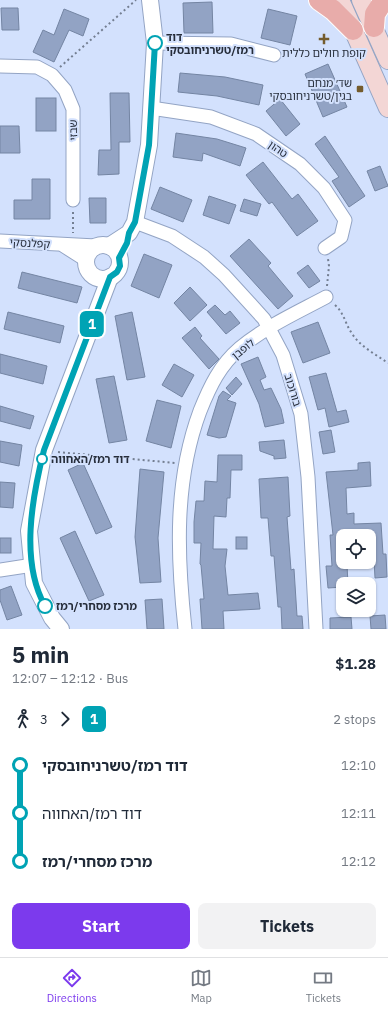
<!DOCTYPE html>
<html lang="en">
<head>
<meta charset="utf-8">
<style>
  body { margin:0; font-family:"IBM Plex Sans","Noto Sans Hebrew",sans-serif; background:#f2f2f3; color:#1f2937; height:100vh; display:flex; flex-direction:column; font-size:15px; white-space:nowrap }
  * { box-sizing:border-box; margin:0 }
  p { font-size:13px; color:#747a83 }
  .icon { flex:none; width:22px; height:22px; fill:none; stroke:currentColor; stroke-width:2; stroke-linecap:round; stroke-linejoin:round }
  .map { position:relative; height:629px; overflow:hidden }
  .details { display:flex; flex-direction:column; background:#fff; flex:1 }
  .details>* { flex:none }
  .badge { padding:0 8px; border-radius:6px; font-size:14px; line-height:26px }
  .tools { position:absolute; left:336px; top:529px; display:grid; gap:8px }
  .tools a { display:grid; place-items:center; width:40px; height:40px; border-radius:8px; background:#fff; box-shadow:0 1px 3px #0004; font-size:20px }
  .map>.badge { position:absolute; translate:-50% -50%; box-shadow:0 0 0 2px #fff }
  .legs { display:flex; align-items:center; gap:6px; height:44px; padding:0 12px; font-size:13px }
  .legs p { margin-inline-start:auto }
  .head { display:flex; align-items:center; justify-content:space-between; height:68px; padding:0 12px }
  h1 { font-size:22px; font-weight:800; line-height:30px }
  .cta { display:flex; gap:8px; margin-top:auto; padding:8px 12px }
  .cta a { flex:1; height:46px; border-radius:8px; background:#7c3aed; color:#fff; font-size:16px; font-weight:800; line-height:46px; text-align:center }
  .cta a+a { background:#f2f2f3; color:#1f2937 }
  ul { padding:0 12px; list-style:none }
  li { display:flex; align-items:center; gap:14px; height:48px; font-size:15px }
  li i { display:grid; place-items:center; width:6px; height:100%; margin:0 5px; background:currentColor }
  li i::after { content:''; width:10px; height:10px; margin:-5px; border:3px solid; border-radius:50%; background:#fff }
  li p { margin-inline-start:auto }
  li:first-child i { background:linear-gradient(#0000 50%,currentColor 0) }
  li:last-child i { background:linear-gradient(currentColor 50%,#0000 0) }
  .dock { display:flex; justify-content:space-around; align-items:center; height:56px; border-top:1px solid #e0e1e3; background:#fff; font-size:11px; color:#747a83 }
  .dock a { display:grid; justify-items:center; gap:2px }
  .dock .on { color:#7c3aed }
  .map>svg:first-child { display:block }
  .building { fill:#92a3c4; stroke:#7485a3 }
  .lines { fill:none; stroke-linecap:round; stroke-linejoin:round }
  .minor-casing { stroke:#93a4c4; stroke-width:15 }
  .tertiary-casing { stroke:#93a4c4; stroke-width:18 }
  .secondary-casing { stroke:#93a4c4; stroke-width:20 }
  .primary-casing { stroke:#fff; stroke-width:22 }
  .path { stroke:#747f92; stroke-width:2; stroke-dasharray:2 3; stroke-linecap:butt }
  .minor { stroke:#fff; stroke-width:13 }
  .tertiary { stroke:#fff; stroke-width:16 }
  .secondary { stroke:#f3d6d5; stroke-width:18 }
  .primary { stroke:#e8acaa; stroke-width:20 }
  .line-1-casing { stroke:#fff; stroke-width:9 }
  .line-1 { stroke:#00a3b4; stroke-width:6 }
  .poi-dot { fill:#745c2d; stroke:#d3e1fd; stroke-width:1.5 }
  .stop-1-dot { fill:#fff; stroke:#00a3b4; stroke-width:2 }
  .labels { text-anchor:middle; stroke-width:4; stroke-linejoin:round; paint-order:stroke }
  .stop-label { font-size:11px; font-weight:bold; fill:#262d3a; stroke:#d3e1fd; text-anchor:start }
  .poi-label { font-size:11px; fill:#262d3a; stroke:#d3e1fd }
  .street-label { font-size:11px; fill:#262d3a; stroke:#d3e1fd }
</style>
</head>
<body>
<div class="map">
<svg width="388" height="629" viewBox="0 0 388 629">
  <rect width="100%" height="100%" fill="#d3e1fd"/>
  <g class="building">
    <polygon points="212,2 213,33 184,33 183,3"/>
    <polygon points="1,8 18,8 19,30 2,30"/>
    <polygon points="64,9 89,19 83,36 69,30 54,62 33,52 43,30 54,35"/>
    <polygon points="268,9 297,16 290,45 261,38"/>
    <polygon points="328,64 347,107 323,117 305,74"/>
    <polygon points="180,73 225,77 263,85 259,105 217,96 178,92"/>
    <polygon points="110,93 129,93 130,142 119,142 119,174 98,175 99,150 111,150"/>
    <rect x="36" y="98" width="20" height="33"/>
    <polygon points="280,99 300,124 286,136 266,111"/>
    <polygon points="0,126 19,126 20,153 0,153"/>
    <polygon points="176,133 217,139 246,148 240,166 203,153 202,161 173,157"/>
    <polygon points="325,136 365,196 349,207 332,181 339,177 315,144"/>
    <polygon points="263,162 292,199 298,194 318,221 297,236 272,202 269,204 246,175"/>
    <polygon points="380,166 388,186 375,191 367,171"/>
    <polygon points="32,179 50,179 50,219 14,219 14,200 32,200"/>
    <polygon points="160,187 192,200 183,222 151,209"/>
    <polygon points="209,196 236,205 229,224 203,215"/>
    <polygon points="89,198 106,198 106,223 90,223"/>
    <polygon points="244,199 261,204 257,216 240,211"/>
    <polygon points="249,239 271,263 268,266 293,296 278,309 230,256"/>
    <polygon points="144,254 172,265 159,298 131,286"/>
    <polygon points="308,265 320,281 309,288 297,273"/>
    <polygon points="22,272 82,287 77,303 18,288"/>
    <polygon points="190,287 207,305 190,321 174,303"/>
    <polygon points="215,305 225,315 230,311 240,323 226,334 207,312"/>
    <polygon points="8,312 64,326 60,343 4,329"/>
    <polygon points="132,312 145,377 127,380 115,316"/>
    <polygon points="318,322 330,353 303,363 291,332"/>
    <polygon points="195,327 202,336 200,338 219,359 209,369 182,338"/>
    <polygon points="0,354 47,366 43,384 0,373"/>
    <polygon points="258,357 266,377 260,380 264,390 271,388 281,409 284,423 265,427 259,404 241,364"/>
    <polygon points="174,364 194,375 182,397 162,385"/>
    <polygon points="326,373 337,412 346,410 349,422 329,427 325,408 318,410 309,377"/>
    <polygon points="114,376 127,440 109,443 96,379"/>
    <polygon points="236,377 242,384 232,395 226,388"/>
    <polygon points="223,391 231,396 227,400 236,403 226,437 219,438 207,435 219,396"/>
    <polygon points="157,400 181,406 171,448 146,441"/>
    <polygon points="0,406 34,416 30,429 0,421"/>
    <polygon points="331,430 335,452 323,454 319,432"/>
    <polygon points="284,440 286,458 274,459 274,456 260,451 259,442"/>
    <polygon points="0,441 22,445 19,466 0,462"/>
    <polygon points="218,455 242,455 242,470 231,470 230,498 227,498 226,517 214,516 213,549 227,549 225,566 228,595 258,593 260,609 223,611 224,629 202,629 200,599 204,599 201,565 200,564 201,543 194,543 194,522 196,501 204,501 205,481 217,482"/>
    <polygon points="370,462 371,486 346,488 347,514 354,513 354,524 381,523 383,554 386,554 387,577 375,578 373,542 369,543 369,536 343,536 343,565 347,565 348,584 343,584 343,587 328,588 326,566 332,566 330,535 333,535 326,472 358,470 358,463"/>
    <polygon points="83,463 112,527 96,534 68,470"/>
    <polygon points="140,469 164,472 158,538 161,582 140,583 135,537"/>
    <polygon points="288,477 290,516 287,517 291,570 294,569 297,616 302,616 303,629 282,629 281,607 278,607 274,556 271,556 268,518 261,518 259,479"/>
    <polygon points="0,482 15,483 13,508 0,507"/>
    <polygon points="75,531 104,595 89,601 60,538"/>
    <rect x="236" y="537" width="11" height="12"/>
    <rect x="0" y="538" width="11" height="15"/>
    <polygon points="11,586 22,615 7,620 0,600 0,590"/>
    <polygon points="162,599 164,629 147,629 145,600"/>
    <polygon points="385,615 386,629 371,629 370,616"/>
    <polygon points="351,617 352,629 330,629 330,618"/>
  </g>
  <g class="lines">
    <defs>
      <g id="minor">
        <polyline points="155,43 231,44 274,55"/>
        <polyline points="0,66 37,67 52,75 65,90 73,109 73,200"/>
        <polyline points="151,108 211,117 256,134 300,164 324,188 345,220 341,237 325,248"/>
        <polyline points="135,222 172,236 204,257 224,275 264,319 283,355 301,414 308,477 316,629"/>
        <polyline points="0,241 96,246"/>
        <polyline points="64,246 86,260"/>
        <polyline points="0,570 33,565"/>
        <path d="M185 629C177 556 174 481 200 411 210 386 220 365 240 348 265 327 298 312 326 297"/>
      </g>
      <g id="tertiary">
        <circle cx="103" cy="262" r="17"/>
        <polyline points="109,246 129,233 135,222 149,145 155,43 150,0"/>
        <polyline points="61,629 52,618 34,583 29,531 44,450 110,277"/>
      </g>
      <g id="secondary">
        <polyline points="340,0 388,108"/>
        <polyline points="361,0 388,60"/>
      </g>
      <g id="primary">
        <polyline points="319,0 333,10 353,30"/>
        <polyline points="374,27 375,14 384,0"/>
      </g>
    </defs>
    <use href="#minor" class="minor-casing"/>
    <use href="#tertiary" class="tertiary-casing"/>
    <use href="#secondary" class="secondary-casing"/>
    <use href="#primary" class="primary-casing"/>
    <g class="path">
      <polyline points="60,67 136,0"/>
      <polyline points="73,212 73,233"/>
      <polyline points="327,286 329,266 328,259"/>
      <path d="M335 305C344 313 345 323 351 332 359 346 375 354 388 363"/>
      <polyline points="58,452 175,463"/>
    </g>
    <use href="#minor" class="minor"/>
    <use href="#tertiary" class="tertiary"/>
    <use href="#secondary" class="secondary"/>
    <use href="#primary" class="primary"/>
  </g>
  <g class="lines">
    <defs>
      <path id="line-1" d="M45 606C20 561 32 498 44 450L110 277 117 272 120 266 119 258 127 243 129 233 135 222 149 145 155 43"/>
    </defs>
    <use href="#line-1" class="line-1-casing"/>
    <use href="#line-1" class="line-1"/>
  </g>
  <g class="poi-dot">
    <path d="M322 33h4v4h4v4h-4v4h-4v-4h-4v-4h4z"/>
    <rect x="356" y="85" width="8" height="8" rx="2"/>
  </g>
  <g class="stop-1-dot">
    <circle cx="155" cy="43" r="7"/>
    <circle cx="42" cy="459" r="5"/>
    <circle cx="45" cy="606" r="7"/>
  </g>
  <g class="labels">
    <g class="stop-label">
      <text x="166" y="41">דוד<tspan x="166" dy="13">רמז/טשרניחובסקי</tspan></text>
      <text x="51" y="463">דוד רמז/האחווה</text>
      <text x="56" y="610">מרכז מסחרי/רמז</text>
    </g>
    <g class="poi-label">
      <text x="324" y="57">קופת חולים כללית</text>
      <text x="352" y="87" text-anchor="end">שד׳ מנחם<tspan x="352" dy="13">בגין/טשרניחובסקי</tspan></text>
    </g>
    <g class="street-label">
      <text transform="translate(73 130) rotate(-91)" y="4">שבזי</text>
      <text transform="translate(278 149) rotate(34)" y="4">טהון</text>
      <text transform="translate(30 243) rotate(3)" y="4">קפלנסקי</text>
      <text transform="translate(243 349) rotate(-39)" y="4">לופבן</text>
      <text transform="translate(293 390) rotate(73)" y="4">בורוכוב</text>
    </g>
  </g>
</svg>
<div class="tools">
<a><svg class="icon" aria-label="locate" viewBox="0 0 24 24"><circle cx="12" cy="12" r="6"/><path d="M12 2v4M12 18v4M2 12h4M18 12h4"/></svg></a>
<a><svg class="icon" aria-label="layers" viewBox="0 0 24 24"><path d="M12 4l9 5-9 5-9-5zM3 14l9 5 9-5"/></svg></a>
</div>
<b class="badge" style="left:92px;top:324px;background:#00a3b4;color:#fff">1</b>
</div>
<section class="details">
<div class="head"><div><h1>5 min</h1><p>12:07 – 12:12 · Bus</p></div><b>$1.28</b></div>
<div class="legs"><svg class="icon" aria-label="walk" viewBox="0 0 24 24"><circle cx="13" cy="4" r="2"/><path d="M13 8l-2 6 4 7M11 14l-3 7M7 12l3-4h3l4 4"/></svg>3<svg class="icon" aria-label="forward" viewBox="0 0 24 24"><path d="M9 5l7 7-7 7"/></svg><b class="badge" style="background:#00a3b4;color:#fff">1</b><p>2 stops</p></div>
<ul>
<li><i style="color:#00a3b4"></i><b>דוד רמז/טשרניחובסקי</b><p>12:10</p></li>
<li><i style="color:#00a3b4"></i><span>דוד רמז/האחווה</span><p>12:11</p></li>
<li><i style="color:#00a3b4"></i><b>מרכז מסחרי/רמז</b><p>12:12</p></li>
</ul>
<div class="cta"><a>Start</a><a>Tickets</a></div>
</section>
<nav class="dock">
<a class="on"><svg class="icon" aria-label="directions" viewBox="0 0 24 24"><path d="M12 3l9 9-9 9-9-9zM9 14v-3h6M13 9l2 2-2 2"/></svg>Directions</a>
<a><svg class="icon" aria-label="map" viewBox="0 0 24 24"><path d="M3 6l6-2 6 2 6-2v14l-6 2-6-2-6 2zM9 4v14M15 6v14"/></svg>Map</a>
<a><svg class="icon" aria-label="tickets" viewBox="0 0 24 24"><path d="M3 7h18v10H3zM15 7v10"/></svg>Tickets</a>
</nav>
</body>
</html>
